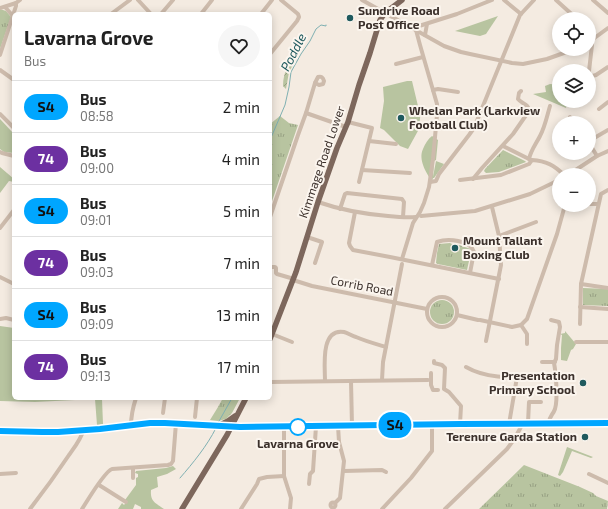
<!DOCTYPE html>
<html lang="en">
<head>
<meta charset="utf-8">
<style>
  body { margin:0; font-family:"Exo 2",sans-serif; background:#f6f6f6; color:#222; height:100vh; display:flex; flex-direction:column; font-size:15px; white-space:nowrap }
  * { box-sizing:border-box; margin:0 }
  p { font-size:13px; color:#767676 }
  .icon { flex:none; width:22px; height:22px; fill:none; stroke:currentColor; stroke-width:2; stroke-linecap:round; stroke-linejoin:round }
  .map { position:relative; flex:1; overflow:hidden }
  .sheet { position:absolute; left:12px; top:12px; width:260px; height:388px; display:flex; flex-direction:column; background:#fff; border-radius:6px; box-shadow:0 2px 10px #0003 }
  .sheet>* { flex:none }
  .badge { padding:0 8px; border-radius:13px; font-size:14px; line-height:26px }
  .buttons { position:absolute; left:552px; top:12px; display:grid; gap:8px }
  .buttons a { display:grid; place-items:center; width:44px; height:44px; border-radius:50%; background:#fff; box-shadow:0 2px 10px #0003; font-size:20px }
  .map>.badge { position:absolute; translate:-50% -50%; box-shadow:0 0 0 2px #fff }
  .round { display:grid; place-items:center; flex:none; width:42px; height:42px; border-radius:21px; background:#f6f6f6 }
  .overview { display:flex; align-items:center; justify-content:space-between; height:68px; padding:0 12px }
  h1 { font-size:19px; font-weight:700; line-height:30px }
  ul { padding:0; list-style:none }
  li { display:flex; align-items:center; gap:12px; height:52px; padding:0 12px; border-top:1px solid #e0e0e0 }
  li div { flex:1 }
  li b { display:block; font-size:15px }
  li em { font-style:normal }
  li .badge { min-width:44px; font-weight:700; text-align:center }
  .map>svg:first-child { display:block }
  .grass { fill:#b8c4a0 }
  .park { fill:url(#park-tufts) }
  .garden { fill:url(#garden-furrows) }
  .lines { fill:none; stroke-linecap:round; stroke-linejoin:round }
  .stream { stroke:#7fb0b2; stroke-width:1 }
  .minor { stroke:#cdbbac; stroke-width:4 }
  .major { stroke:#7d675c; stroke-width:5.5 }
  .line-casing { stroke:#fff; stroke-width:9 }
  .line { stroke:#00a6ff; stroke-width:6 }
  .poi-dot { fill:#1f5a5e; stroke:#fbf5ee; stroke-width:1.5 }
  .stop-dot { fill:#fff; stroke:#00a6ff; stroke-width:2 }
  .labels { text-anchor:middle; stroke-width:4; stroke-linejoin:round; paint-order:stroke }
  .poi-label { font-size:12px; font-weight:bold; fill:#3b302b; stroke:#fbf5ee; text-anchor:start }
  .street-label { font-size:12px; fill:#3b302b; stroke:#fbf5ee }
  .stop-label { font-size:12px; font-weight:bold; fill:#3b302b; stroke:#fbf5ee }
  .water-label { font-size:13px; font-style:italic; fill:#1f5a5e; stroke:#fbf5ee }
</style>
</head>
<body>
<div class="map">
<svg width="608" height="509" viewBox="0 0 608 509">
  <defs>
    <pattern id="park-tufts" width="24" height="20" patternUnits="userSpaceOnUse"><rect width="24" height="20" fill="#b8c4a0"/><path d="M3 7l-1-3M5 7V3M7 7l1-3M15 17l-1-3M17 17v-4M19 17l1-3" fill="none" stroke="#97a083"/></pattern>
    <pattern id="garden-furrows" width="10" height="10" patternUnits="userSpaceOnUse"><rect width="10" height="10" fill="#b8c4a0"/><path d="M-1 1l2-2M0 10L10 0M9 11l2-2" fill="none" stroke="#97a083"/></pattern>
  </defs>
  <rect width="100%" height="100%" fill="#f4ebe1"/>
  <g class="grass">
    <polygon points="498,16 486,34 480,36 455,31"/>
    <polygon points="407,81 412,81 418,106 421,108 419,129 408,149 400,146 384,130 380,128 384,101 383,87"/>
    <polygon points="550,84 559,85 559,101 568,101 566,108 533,94 546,92 545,86"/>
    <polygon points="0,119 14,134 14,153 4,152 0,149"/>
    <path d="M432 136 438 140 436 160 434 161 433 177 436 161 444 164 434 178H433L432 181C426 173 418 159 423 149 425 144 428 139 432 136Z"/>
    <polygon points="0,167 14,179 14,182 9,181 0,193"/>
    <polygon points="0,326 14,328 14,398 107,398 102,399 103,424 97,425 95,399 35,402 0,401"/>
    <polygon points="565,331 576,344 573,349 571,350 567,361 561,360 561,348 562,335 560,334 565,333"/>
    <polygon points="567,447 593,457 591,458 572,451 563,472 560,476 558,475"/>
    <path d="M173 466 176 469 167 474 157 477 158 487 151 490C150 502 156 503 164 509H141V507L135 504 133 509H118L122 503 124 505 127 501 125 500 136 485V478L138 477V474L135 473 136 471 166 468Z"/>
  </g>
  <g class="park">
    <polygon points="0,9 6,11 11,17 0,49"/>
    <polygon points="280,116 289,123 298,125 270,207 270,124"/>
    <polygon points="503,150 525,161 526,162 499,172 486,173 484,171 485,169"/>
    <polygon points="450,243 452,244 451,249 458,250 459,245 471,249 471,252 467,270 438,264 436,263 437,253 439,244"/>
    <polygon points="583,288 608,289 608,306 583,305"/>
    <circle cx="442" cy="312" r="12"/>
    <polygon points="223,398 240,398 232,413 226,419 218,421 210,420 218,407"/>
    <polygon points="524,465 580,487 593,493 596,496 608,501 607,509 479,509"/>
  </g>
  <path class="garden" d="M297 47 301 50 289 72 286 89 283 86C283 71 291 59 297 47Z"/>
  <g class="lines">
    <g class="stream">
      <polyline points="270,140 285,105 289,87 291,72 301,54 310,41 316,29 321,25 326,26 326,25"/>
      <polyline points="270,149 270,190"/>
      <polyline points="218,423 232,398"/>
      <path d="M180 478C193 463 207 446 216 428"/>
    </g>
    <g class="minor">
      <polyline points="138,0 151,14"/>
      <polyline points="362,0 444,46 461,52 470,54 512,63 523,64 547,59 575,49"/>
      <polyline points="504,0 521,14"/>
      <polyline points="556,0 577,19"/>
      <polyline points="593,0 608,13"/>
      <polyline points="5,7 13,16"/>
      <polyline points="0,8 16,3 20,0"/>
      <polyline points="111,14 130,0"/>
      <polyline points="161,14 173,0"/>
      <polyline points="201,14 212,0"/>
      <polyline points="261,14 272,0"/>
      <polyline points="416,30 419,26 457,14 492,0"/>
      <polyline points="425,35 427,24"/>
      <polyline points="589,42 608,28"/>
      <polyline points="270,54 297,21 299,17 298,14 281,0"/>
      <polyline points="0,55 16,6 16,3"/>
      <polyline points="396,64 423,57"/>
      <polyline points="0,70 14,80"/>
      <polyline points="589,71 592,45 589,40"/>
      <path d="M318 77C321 76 323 77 324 81L323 84 319 85 315 83Z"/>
      <polyline points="589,77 596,75 608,67"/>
      <polyline points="433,90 438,89 458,92"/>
      <polyline points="599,109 608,102"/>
      <polyline points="306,113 346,127"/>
      <polyline points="0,114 14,128"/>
      <polyline points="570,117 574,123"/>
      <polyline points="348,122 372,128 359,182"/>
      <polyline points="369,141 396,144"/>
      <polyline points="589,141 608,130"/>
      <polyline points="589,143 597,156"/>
      <polyline points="503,146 531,160"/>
      <polyline points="0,152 2,153 14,156"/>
      <path d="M529 159C531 150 536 144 540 136 545 127 547 116 550 106"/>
      <polyline points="362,170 410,173"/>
      <polyline points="568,175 597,156 608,151"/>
      <path d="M473 179 482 168 513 134 529 111C529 104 522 104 518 99L519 93 521 91"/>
      <path d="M460 180 501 175 529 164 532 160C546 161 554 165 564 175"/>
      <polyline points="430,182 436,181 439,174 469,135 474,128 520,15 534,0"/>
      <path d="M318 202C341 210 364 214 388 216 397 217 407 218 416 217"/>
      <polyline points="589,204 598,204"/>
      <polyline points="340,209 345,194 347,193 402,199 404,202 403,217"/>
      <polyline points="355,212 349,243 350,246 353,250 390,257 499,279"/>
      <polyline points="421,216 475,211 530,194 559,180"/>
      <polyline points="270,217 298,135 306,113 315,83"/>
      <polyline points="0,228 14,210"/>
      <polyline points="499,236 536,222"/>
      <polyline points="307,237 322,242 315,263"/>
      <polyline points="402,259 413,223 420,212 424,203 429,187 433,159 437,115 437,104 420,45 416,30"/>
      <path d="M432 265 437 242C448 238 470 240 474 252L470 273"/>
      <polyline points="270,267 275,267 276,268 276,273 277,274 294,279"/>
      <polyline points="0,277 14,284"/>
      <polyline points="293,280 312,286 427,309"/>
      <polyline points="581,284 608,288"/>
      <circle cx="442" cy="312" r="15"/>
      <polyline points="580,307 608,309"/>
      <polyline points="457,315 478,320"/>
      <polyline points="0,319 6,318 14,320"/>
      <polyline points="480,320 512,327 521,325 527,319 557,234 565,205"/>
      <polyline points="580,324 581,284 601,194 608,190"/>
      <polyline points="521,325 527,334 527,344"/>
      <polyline points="272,334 292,342"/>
      <polyline points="486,341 501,265 499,236 492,207"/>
      <polyline points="576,342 608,342"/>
      <polyline points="434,361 434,363 442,365 445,368 444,389 449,392 461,406 460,424"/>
      <polyline points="542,362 555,362"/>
      <path d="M466 367C485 378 510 378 531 377"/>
      <polyline points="431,373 431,385 433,390 438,390"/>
      <polyline points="382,380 383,362 402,264"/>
      <path d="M325 381C325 367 320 328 344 332 348 333 352 336 356 337 365 341 376 344 386 347"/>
      <polyline points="351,381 352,426"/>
      <polyline points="270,382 428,380"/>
      <polyline points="163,413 165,398"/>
      <polyline points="195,417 197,398"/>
      <polyline points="528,423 529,402 541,402"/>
      <path d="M549 423C549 416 553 415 555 409 558 399 556 373 554 363L556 359 557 345 560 327 559 322 551 320"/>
      <polyline points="509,424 517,377"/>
      <path d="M131 426C131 416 133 407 136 398"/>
      <polyline points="284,427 284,476 291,498 290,509"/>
      <polyline points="133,468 133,478"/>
      <polyline points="344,471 382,470 386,472"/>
      <polyline points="0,474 16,473"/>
      <polyline points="589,474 608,483"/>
      <polyline points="309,484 310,474 313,471 316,426"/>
      <polyline points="99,485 126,502"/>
      <circle cx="333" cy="505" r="2.5"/>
      <polyline points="335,503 340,498 344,461 339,442 338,426"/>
      <path d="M30 509C44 491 57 473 69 455 74 448 82 438 83 430"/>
      <path d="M82 509C88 500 104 472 112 469L168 465 171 464 173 461 176 423"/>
      <polyline points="241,509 257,484 259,479 267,477 284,476"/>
      <polyline points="382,509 411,478 432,451 432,424"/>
      <polyline points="445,509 507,449 515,438 523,423"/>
    </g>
    <g class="major">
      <polyline points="270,339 296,272 318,202 337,148 348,122 359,85 370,53 380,20 385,13 402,0"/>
      <polyline points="218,426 228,421 235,416"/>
      <polyline points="0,431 42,432 58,432 100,429 150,423 165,423 240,427 549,423 608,423"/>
      <polyline points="182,509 227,435 246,398"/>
    </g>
  </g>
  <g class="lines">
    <defs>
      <polyline id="line" points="0,431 42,432 58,432 100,429 150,423 165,423 240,427 460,424 608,423"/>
    </defs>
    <use href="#line" class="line-casing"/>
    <use href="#line" class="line"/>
  </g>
  <g class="poi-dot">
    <circle cx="350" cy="18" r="4"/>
    <circle cx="401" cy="118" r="4"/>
    <circle cx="455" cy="248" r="4"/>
    <circle cx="583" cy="383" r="4"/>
    <circle cx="585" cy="437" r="4"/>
  </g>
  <circle class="stop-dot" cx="298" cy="427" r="8"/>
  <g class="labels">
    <g class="poi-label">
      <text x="358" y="15">Sundrive Road<tspan x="358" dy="14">Post Office</tspan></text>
      <text x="409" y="115">Whelan Park (Larkview<tspan x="409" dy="14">Football Club)</tspan></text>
      <text x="463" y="245">Mount Tallant<tspan x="463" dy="14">Boxing Club</tspan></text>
      <text x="575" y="380" text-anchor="end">Presentation<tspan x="575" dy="14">Primary School</tspan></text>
      <text x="577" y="441" text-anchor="end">Terenure Garda Station</text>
    </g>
    <g class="street-label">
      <text transform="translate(322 162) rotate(-71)" y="4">Kimmage Road Lower</text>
      <text transform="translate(362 286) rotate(11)" y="4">Corrib Road</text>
    </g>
    <g class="stop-label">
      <text x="298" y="448">Lavarna Grove</text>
    </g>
    <g class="water-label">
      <text transform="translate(293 52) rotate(-63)" y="5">Poddle</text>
    </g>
  </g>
</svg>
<div class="buttons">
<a><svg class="icon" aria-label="locate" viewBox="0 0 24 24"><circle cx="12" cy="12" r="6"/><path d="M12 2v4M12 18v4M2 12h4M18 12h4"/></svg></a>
<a><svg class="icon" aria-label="layers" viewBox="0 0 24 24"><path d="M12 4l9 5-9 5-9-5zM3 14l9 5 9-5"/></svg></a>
<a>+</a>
<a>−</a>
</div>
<b class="badge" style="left:395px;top:425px;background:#00a6ff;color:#111">S4</b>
<section class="sheet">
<div class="overview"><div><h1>Lavarna Grove</h1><p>Bus</p></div><a class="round"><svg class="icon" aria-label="heart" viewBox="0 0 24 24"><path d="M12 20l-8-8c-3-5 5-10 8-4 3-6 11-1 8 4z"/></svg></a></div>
<ul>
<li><span class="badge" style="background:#00a6ff;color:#111">S4</span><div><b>Bus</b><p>08:58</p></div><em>2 min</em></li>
<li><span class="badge" style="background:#6c30a1;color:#fff">74</span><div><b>Bus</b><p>09:00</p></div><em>4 min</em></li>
<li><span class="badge" style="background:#00a6ff;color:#111">S4</span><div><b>Bus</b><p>09:01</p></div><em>5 min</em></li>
<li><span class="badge" style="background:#6c30a1;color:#fff">74</span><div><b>Bus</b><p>09:03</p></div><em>7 min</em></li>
<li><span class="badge" style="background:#00a6ff;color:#111">S4</span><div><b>Bus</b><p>09:09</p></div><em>13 min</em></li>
<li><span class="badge" style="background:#6c30a1;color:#fff">74</span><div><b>Bus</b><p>09:13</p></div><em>17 min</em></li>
</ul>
</section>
</div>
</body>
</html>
